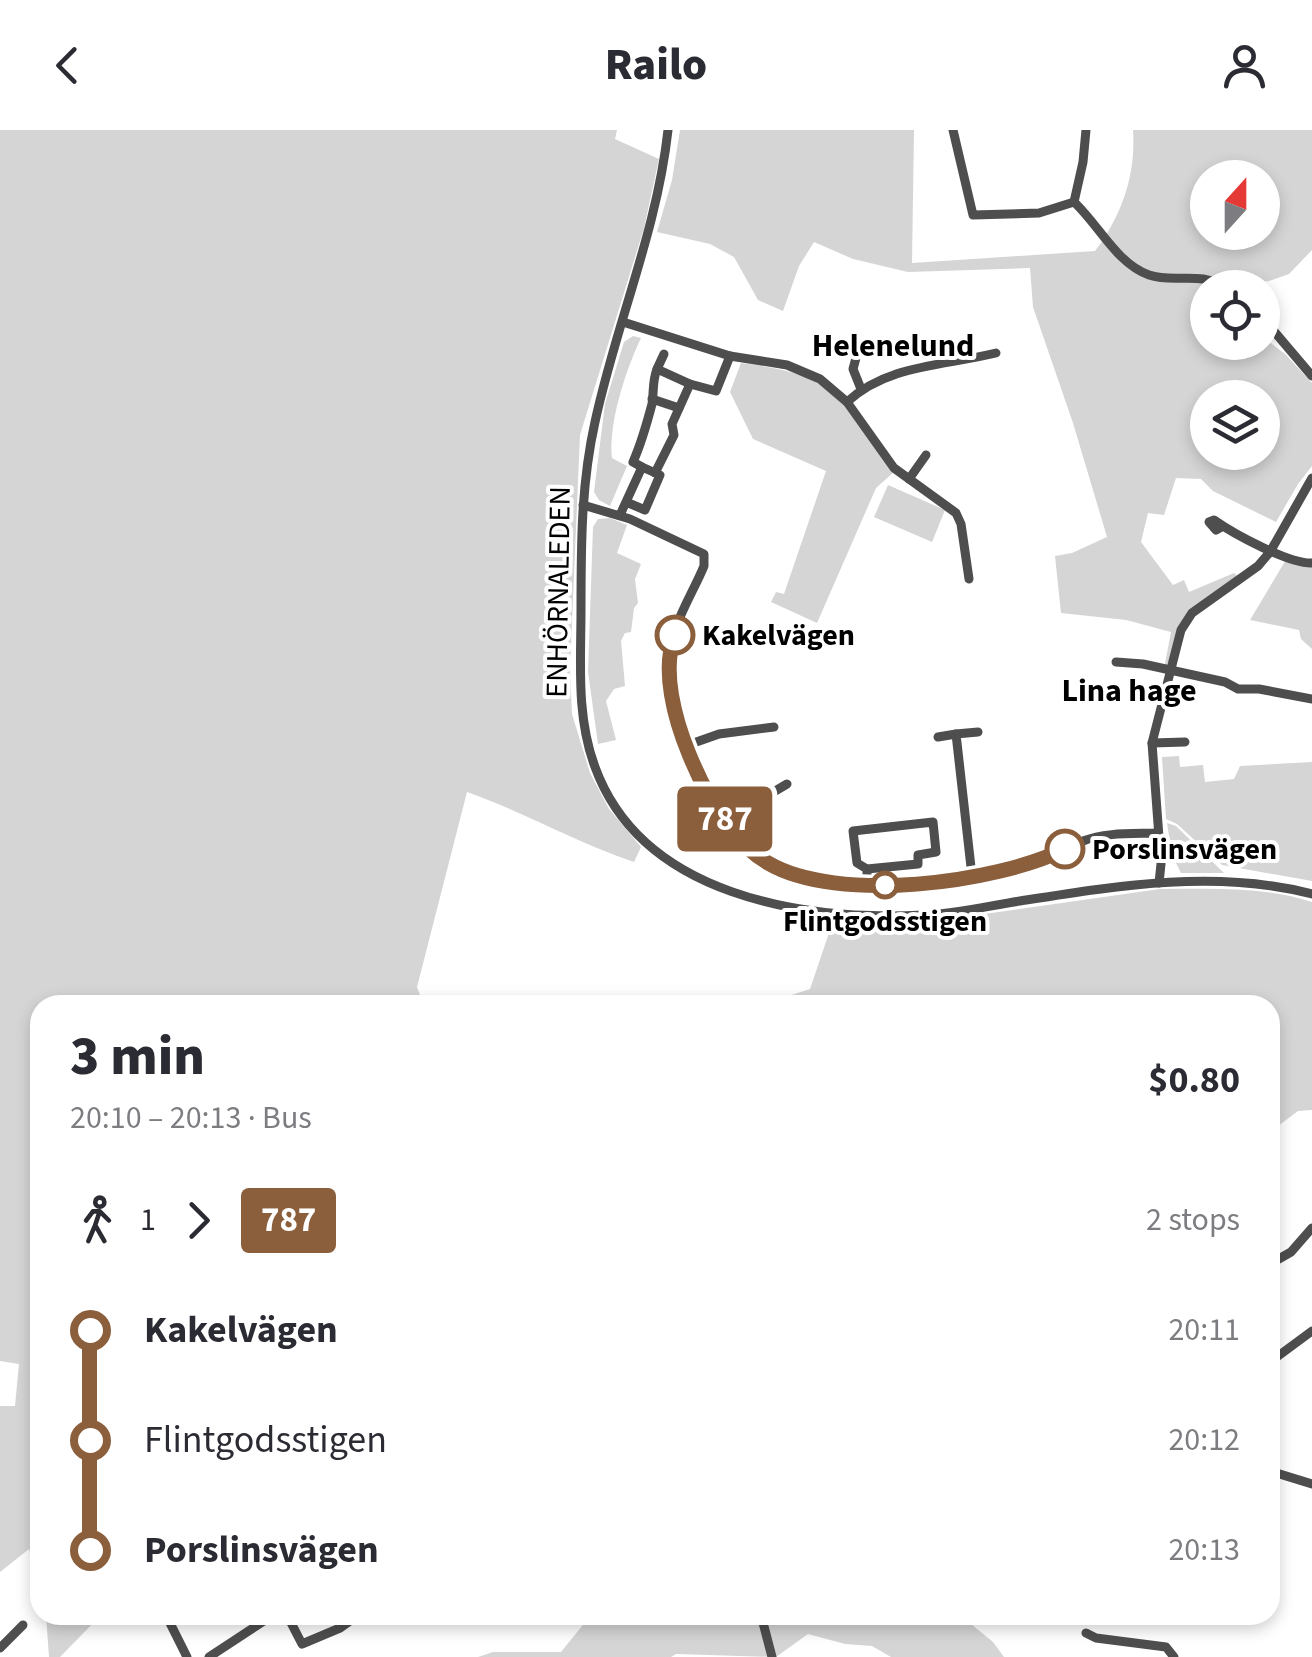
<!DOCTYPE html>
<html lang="en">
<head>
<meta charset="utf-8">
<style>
  body { margin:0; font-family:"Source Sans 3",sans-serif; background:#f2f2f3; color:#2b2b33; height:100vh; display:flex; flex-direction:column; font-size:38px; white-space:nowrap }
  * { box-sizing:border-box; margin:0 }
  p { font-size:32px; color:#7c7c81 }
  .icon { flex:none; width:55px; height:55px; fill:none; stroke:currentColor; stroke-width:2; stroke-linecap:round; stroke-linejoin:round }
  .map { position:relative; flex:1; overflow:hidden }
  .sheet { position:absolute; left:30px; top:865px; width:1250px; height:630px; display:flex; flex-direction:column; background:#fff; border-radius:30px; box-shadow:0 5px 15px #0003 }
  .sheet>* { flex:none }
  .badge { padding:0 20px; border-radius:8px; font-size:35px; line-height:65px }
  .needle { width:65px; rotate:21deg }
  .buttons { position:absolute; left:1190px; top:30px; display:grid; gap:20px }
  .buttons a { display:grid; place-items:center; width:90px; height:90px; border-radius:50%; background:#fff; box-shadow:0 5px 15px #0003; font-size:50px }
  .map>.badge { position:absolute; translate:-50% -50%; box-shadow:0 0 0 5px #fff }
  .legs { display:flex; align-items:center; gap:15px; height:110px; padding:0 40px; font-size:32px }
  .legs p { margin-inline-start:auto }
  .overview { display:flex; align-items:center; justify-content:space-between; height:170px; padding:0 40px }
  h1 { font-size:55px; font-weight:800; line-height:75px }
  ul { padding:0 40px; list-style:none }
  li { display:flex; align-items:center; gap:35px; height:110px; font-size:38px }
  li i { display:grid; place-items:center; width:15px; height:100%; margin:0 12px; background:currentColor }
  li i::after { content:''; width:25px; height:25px; margin:-12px; border:8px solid; border-radius:50%; background:#fff }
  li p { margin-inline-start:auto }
  li:first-child i { background:linear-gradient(#0000 50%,currentColor 0) }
  li:last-child i { background:linear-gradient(currentColor 50%,#0000 0) }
  header { display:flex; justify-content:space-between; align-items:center; height:130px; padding:0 40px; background:#fff; font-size:45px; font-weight:800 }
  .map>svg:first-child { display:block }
  .green { fill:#d5d5d5; fill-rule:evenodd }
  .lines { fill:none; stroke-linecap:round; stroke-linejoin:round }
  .minor { stroke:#4e4e4e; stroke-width:9 }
  .line-1-casing { stroke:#fff; stroke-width:22 }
  .line-1 { stroke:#8b5e3c; stroke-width:15 }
  .stop-1-dot { fill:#fff; stroke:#8b5e3c; stroke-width:5 }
  .labels { text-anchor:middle; stroke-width:8; stroke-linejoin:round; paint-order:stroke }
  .street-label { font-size:30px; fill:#000; stroke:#fff }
  .stop-label { font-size:30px; font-weight:bold; fill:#000; stroke:#fff; text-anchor:start }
  .neighbourhood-label { font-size:32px; font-weight:bold; fill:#000; stroke:#fff }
</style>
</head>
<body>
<header><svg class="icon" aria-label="back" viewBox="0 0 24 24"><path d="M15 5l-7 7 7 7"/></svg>Railo<svg class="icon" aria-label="person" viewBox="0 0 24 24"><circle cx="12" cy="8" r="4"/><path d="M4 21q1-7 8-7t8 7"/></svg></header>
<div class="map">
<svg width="1312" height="1527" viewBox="0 0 1312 1527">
  <rect width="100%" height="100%" fill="#fff"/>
  <g class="green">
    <path d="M0 0H617L615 9 659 29 644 98 580 305 570 539 572 584 590 643 609 679 641 717 634 732C577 713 524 682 467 662L417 857 423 873 454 875H40V1455L29 1419 0 1442V1276H15L19 1234 0 1231Z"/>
    <path d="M680 0H914L912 133 1095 121C1122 85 1136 45 1133 0H1312V120L1289 144 1269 151 1208 158V212H1262L1263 207 1285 224 1312 253V336L1298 354 1276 392 1213 361 1201 349 1176 348 1164 385 1148 383 1141 412 1173 455 1184 450 1189 462 1234 443 1242 450 1185 492 1172 541 1164 539 1171 502 1126 490 1061 483 1055 426 1072 423 1107 407 1073 293 1033 177 1030 138 908 142 853 129 814 112 799 136 783 181 758 170 734 127 710 114 657 102 672 50ZM1208 48H1262V102H1208ZM1208 268H1262V322H1208Z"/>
    <path d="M633 206 641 208C626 239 608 294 612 328L627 336 610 376 599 370 594 362 605 274 624 212Z"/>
    <path d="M741 233C781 238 820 244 847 278 864 299 876 322 894 342L876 358 817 493 771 472 776 462 784 464 826 341 753 309 730 262Z"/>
    <polygon points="888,355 945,380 932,412 874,387"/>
    <polygon points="610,388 627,395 617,423 641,434 635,449 638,473 634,478 631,502 625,503 621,511 625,556 614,559 606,571 616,610 598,614 588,542 593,397 598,389"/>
    <polygon points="1287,428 1312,433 1312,519 1301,509 1299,500 1250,490"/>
    <polygon points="1179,626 1180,637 1203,635 1205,652 1234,649 1240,636 1312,632 1312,751 1222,735 1177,694 1166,689 1162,627"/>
    <polygon points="1167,693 1176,696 1224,743 1181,743 1172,725"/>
    <path d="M1160 759C1211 759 1264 756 1312 772V980L1298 981 1270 1002V875H760L810 859 832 794 935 791Z"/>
    <polygon points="46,1485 101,1485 60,1527 49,1527"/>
    <polygon points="591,1485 960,1485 993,1512 1004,1527 891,1527 872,1516 845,1514 808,1504 776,1527 676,1524 671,1527 478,1527 493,1522 561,1522"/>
  </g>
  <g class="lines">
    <g class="minor">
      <path d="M668 0C657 101 616 194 595 292 581 354 581 417 581 480 581 533 576 586 595 637 642 766 803 791 923 785 955 784 988 776 1020 771 1115 756 1217 739 1312 764"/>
      <polyline points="953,0 973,85 1039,83 1074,72"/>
      <path d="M1086 0 1083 32 1074 72C1098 94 1117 134 1149 145 1176 154 1198 140 1227 158"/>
      <polyline points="1262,187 1312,246"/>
      <polyline points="623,192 730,226 787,235 820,249 847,272 894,338 956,383 961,394 969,449"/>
      <polyline points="860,213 853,239 861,259"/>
      <polyline points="664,224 657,239 690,254"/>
      <polyline points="652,269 679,278"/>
      <path d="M847 272C888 234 944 236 996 223"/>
      <path d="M642 337 633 332C641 314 647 293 652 274 654 262 652 252 657 239"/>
      <polyline points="655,343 674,305 672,294 690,254 716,261 730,226"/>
      <polyline points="909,349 926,325"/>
      <path d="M583 375 630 389 704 424V436C693 463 670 498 669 528 667 567 682 609 697 645 710 676 738 715 767 733 830 771 952 756 1020 737 1042 731 1061 719 1083 711 1106 702 1134 704 1158 703"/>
      <polyline points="620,385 642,337 660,345 645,380 626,372"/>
      <path d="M1223 396 1216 400 1209 392 1214 390C1234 404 1289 434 1312 433"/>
      <polyline points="1116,532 1143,534 1225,552 1238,559 1259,559 1312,569"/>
      <polyline points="938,607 956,604"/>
      <polyline points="1152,613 1185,612"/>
      <polyline points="685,616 719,604 774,597"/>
      <polyline points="726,690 787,654"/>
      <polyline points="972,746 956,604 978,602"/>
      <polyline points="1159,753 1161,734 1152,613 1181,500 1192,483 1258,436 1270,422 1312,348"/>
      <polyline points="867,756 867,739 918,734 918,725 936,722 933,692 853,701 857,733 867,739"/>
      <polyline points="1270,1134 1291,1122 1312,1098"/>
      <polyline points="1270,1232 1312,1201"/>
      <polyline points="1270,1341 1312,1354"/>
      <polyline points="166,1485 187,1527"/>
      <polyline points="287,1485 302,1514 340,1498 358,1485"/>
      <polyline points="761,1485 772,1527"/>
      <polyline points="1086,1503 1096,1508 1166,1517 1174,1527"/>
      <polyline points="0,1518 23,1495"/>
      <polyline points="209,1527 273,1485"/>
    </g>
  </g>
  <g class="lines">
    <defs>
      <path id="line-1" d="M675 505C661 540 675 590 689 624 705 663 730 711 768 733 838 774 996 753 1065 719"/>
    </defs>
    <use href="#line-1" class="line-1-casing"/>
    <use href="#line-1" class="line-1"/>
  </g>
  <g class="stop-1-dot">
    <circle cx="675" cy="505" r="18"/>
    <circle cx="1065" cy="719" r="18"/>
    <circle cx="885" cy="755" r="12"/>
  </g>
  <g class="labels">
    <g class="street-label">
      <text transform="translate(558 462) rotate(-89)" y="10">ENHÖRNALEDEN</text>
    </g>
    <g class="stop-label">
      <text x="702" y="515">Kakelvägen</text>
      <text x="1092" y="729">Porslinsvägen</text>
      <text x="885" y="801" text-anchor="middle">Flintgodsstigen</text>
    </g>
    <g class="neighbourhood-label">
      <text x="893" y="226">Helenelund</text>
      <text x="1129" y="571">Lina hage</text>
    </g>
  </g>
</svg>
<div class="buttons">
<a><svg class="needle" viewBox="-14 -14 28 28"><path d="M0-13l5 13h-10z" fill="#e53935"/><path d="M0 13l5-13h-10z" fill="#7c7c81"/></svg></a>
<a><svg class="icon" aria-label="locate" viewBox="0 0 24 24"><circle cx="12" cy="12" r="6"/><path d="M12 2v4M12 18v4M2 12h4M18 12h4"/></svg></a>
<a><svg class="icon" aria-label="layers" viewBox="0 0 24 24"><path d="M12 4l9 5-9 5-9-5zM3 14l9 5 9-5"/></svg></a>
</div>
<b class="badge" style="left:725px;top:689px;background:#8b5e3c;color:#fff">787</b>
<section class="sheet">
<div class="overview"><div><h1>3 min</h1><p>20:10 – 20:13 · Bus</p></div><b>$0.80</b></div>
<div class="legs"><svg class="icon" aria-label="walk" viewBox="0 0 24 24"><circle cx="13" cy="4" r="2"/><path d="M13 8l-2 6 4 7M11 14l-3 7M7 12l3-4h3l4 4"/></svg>1<svg class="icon" aria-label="forward" viewBox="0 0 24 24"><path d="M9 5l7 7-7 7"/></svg><b class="badge" style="background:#8b5e3c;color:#fff">787</b><p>2 stops</p></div>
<ul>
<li><i style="color:#8b5e3c"></i><b>Kakelvägen</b><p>20:11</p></li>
<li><i style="color:#8b5e3c"></i><span>Flintgodsstigen</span><p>20:12</p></li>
<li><i style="color:#8b5e3c"></i><b>Porslinsvägen</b><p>20:13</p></li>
</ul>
</section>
</div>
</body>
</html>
